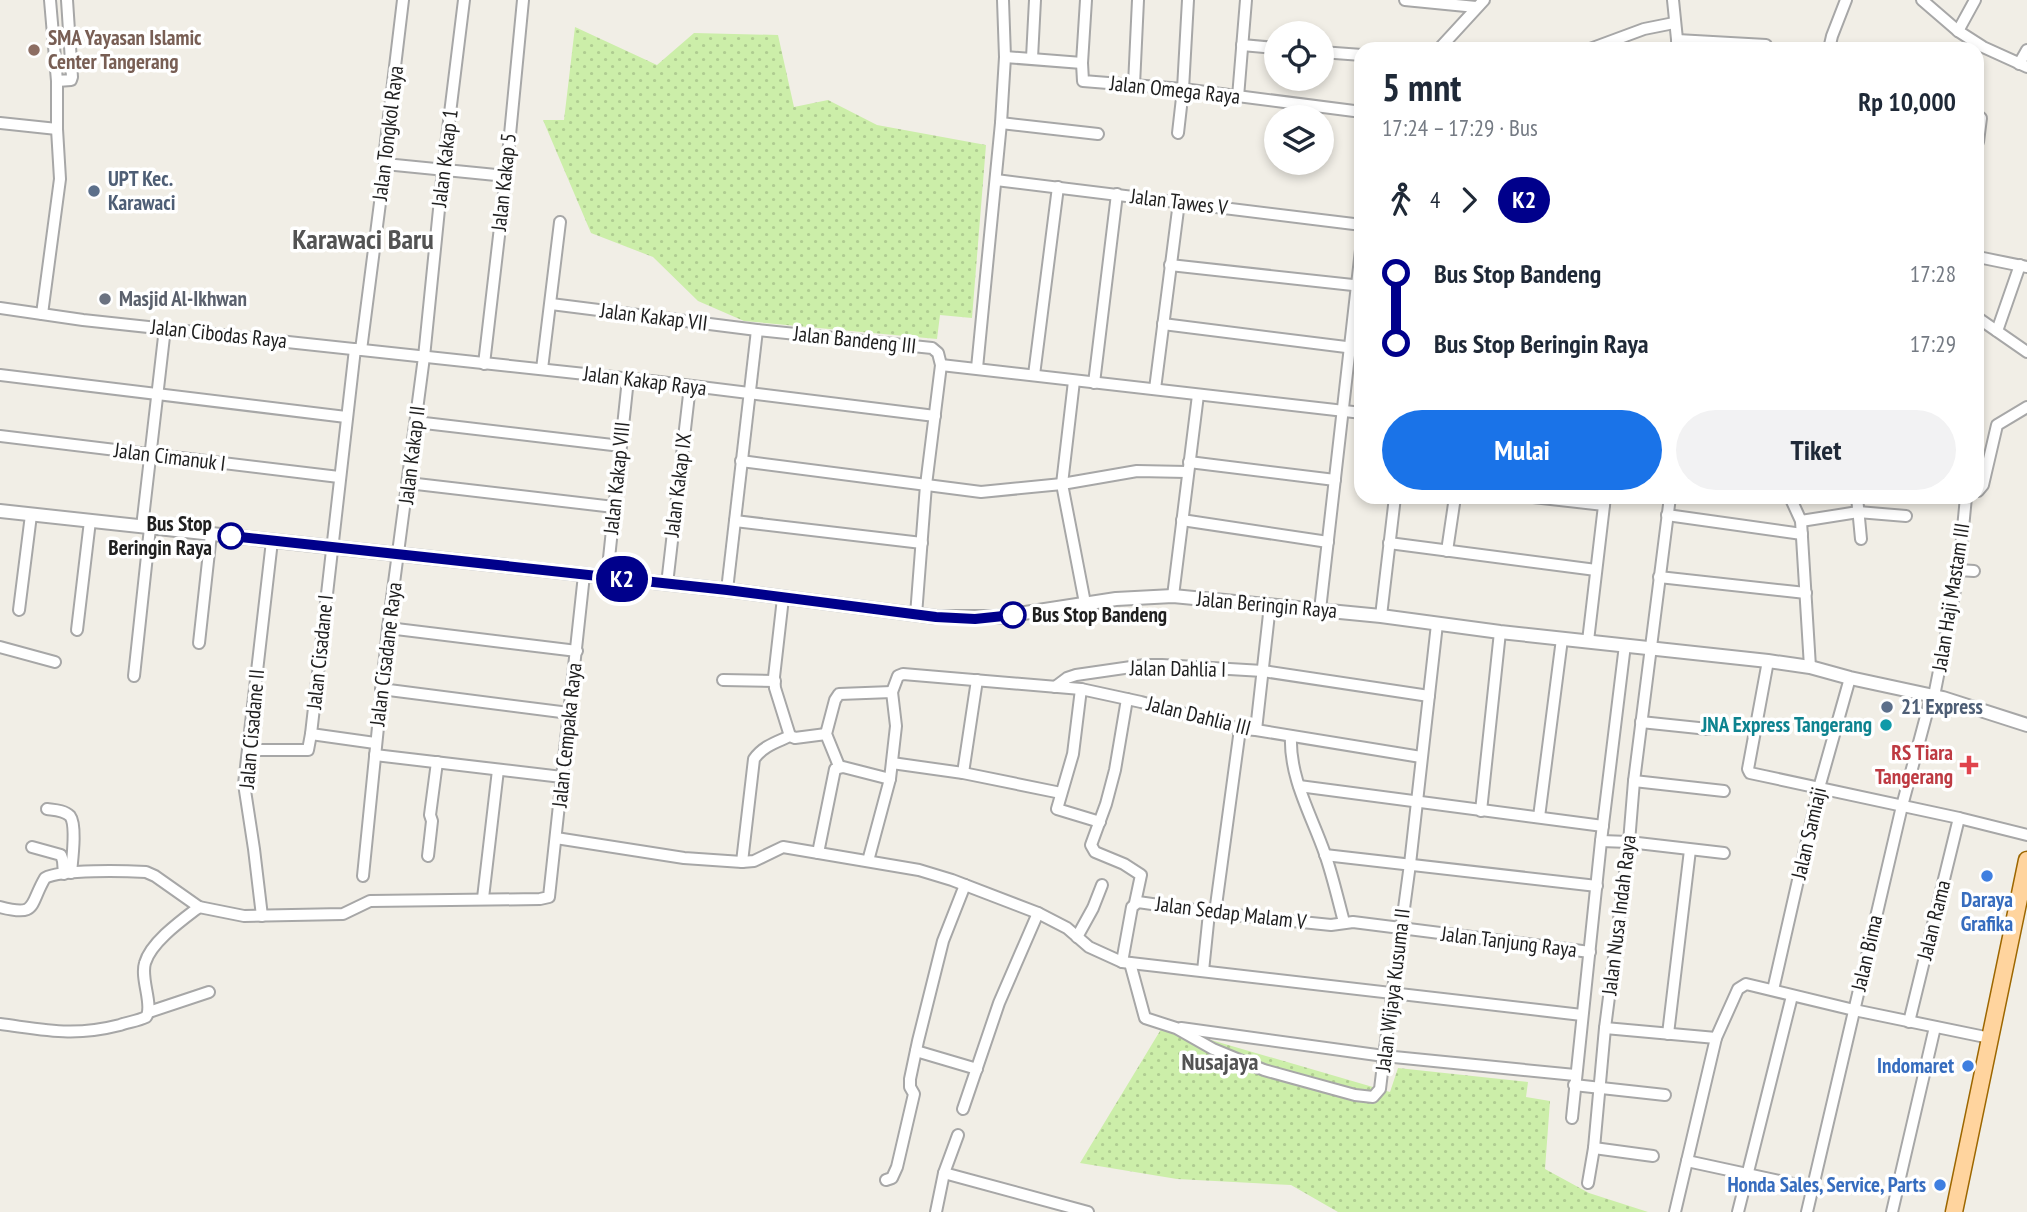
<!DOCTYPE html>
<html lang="id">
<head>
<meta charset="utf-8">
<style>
  body { margin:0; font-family:"PT Sans Narrow",sans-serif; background:#f2f2f3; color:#1f2937; height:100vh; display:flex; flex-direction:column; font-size:26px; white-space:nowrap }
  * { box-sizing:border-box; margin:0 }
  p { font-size:23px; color:#747a83 }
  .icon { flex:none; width:38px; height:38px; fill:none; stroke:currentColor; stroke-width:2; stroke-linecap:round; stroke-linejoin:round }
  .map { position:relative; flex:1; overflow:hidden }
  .details { position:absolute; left:1354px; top:42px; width:630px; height:462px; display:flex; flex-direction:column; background:#fff; border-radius:21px; box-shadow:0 4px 10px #0003 }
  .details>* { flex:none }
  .badge { padding:0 14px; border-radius:23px; font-size:24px; line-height:46px }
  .tools { position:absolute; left:1264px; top:21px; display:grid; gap:14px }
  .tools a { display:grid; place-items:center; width:70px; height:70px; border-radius:50%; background:#fff; box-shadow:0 4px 10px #0003; font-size:35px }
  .map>.badge { position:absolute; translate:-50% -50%; box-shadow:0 0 0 4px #fff }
  .legs { display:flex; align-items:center; gap:10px; height:77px; padding:0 28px; font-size:23px }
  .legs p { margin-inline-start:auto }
  .head { display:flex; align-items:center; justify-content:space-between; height:119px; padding:0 28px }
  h1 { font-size:38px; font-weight:600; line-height:52px }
  .action { display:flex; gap:14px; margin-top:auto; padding:14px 28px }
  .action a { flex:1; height:80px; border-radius:42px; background:#1a73e8; color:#fff; font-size:28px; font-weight:600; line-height:80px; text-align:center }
  .action a+a { background:#f2f2f3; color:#1f2937 }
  ul { padding:0 28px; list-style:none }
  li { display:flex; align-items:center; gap:24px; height:70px; font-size:26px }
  li i { display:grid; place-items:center; width:10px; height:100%; margin:0 9px; background:currentColor }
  li i::after { content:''; width:18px; height:18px; margin:-9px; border:5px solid; border-radius:50%; background:#fff }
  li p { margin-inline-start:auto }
  li:first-child i { background:linear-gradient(#0000 50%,currentColor 0) }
  li:last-child i { background:linear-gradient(currentColor 50%,#0000 0) }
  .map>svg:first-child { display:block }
  .grass { fill:url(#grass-dots) }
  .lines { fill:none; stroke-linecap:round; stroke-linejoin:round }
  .minor-casing { stroke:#a7a7a7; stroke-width:14 }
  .tertiary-casing { stroke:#a7a7a7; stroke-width:16 }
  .primary-casing { stroke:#9d6700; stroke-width:19 }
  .minor { stroke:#fff; stroke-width:10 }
  .tertiary { stroke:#fff; stroke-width:12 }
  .primary { stroke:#ffd49e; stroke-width:16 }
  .line-1-casing { stroke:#fff; stroke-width:16 }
  .line-1 { stroke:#00008b; stroke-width:10 }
  .education-dot { fill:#8d6e63; stroke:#fff; stroke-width:2.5 }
  .service-dot { fill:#5c6f8a; stroke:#fff; stroke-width:2.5 }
  .worship-dot { fill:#6b7280; stroke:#fff; stroke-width:2.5 }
  .stop-1-dot { fill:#fff; stroke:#00008b; stroke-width:3.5 }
  .culture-dot { fill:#0f9aa8; stroke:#fff; stroke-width:2.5 }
  .health-dot { fill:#e0444e; stroke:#fff; stroke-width:2.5 }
  .shop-dot { fill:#3f7fe0; stroke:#fff; stroke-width:2.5 }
  .labels { text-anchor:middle; stroke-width:7; stroke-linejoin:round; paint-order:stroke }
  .education-label { font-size:21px; font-weight:bold; fill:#785e54; stroke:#fff; text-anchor:start }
  .street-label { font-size:21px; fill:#202020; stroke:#fff }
  .service-label { font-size:21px; font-weight:bold; fill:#4e5e75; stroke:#fff; text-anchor:start }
  .worship-label { font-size:21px; font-weight:bold; fill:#5b616d; stroke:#fff; text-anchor:start }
  .stop-label { font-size:21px; font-weight:bold; fill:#202020; stroke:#fff; text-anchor:end }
  .culture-label { font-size:21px; font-weight:bold; fill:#0d838f; stroke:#fff; text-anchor:end }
  .health-label { font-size:21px; font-weight:bold; fill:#be3a42; stroke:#fff; text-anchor:end }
  .shop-label { font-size:21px; font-weight:bold; fill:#366cbe; stroke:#fff; text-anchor:end }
  .quarter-label { font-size:24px; font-weight:bold; fill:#535353; stroke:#fff }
  .district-label { font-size:28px; font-weight:bold; fill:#535353; stroke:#fff }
</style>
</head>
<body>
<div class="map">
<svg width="2027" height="1212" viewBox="0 0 2027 1212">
  <defs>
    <pattern id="grass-dots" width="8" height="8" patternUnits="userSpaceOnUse" patternTransform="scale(1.75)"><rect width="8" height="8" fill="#cceea9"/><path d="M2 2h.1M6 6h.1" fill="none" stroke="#afcc91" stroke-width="1.8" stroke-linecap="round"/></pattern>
  </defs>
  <rect width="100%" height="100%" fill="#f1eee6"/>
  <g class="grass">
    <polygon points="575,27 657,65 694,33 778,35 794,107 828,100 877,125 986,145 972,318 940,315 937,339 744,321 698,301 653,257 591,233 543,120 564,120"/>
    <polygon points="1163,1026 1390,1092 1398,1068 1528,1082 1526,1097 1550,1101 1545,1169 1589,1193 1648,1212 1338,1212 1291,1185 1177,1179 1080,1163"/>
  </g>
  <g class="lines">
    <defs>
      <g id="minor">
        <polyline points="1086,0 1082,63 1083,81 1183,89 1362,112"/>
        <polyline points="1405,0 1476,7"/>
        <polyline points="1673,0 1678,49"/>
        <polyline points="1922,0 1958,31 1983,47 2027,67"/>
        <polyline points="1958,31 1975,0"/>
        <polyline points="1677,40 1766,45"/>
        <polyline points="1242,45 1276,48"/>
        <polyline points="1439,49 1484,0"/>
        <polyline points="1590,49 1644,29 1674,23"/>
        <polyline points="1829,49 1832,36 1846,0"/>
        <polyline points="1321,52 1362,55"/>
        <polyline points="1005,57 1082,63"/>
        <polyline points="1032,58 1035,0"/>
        <polyline points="2019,64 2027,50"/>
        <polyline points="57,81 71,80 72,77 67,0"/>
        <polyline points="1134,85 1138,0"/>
        <polyline points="1238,97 1246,0"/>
        <polyline points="0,123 57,129"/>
        <polyline points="1001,123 1098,134"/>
        <polyline points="1178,133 1183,89 1188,0"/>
        <polyline points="1978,142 1981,118"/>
        <polyline points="385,164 506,176"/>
        <polyline points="996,180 1362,225"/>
        <polyline points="1978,257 2027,267"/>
        <polyline points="1170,265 1362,286"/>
        <polyline points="551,304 757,330 932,348 938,353 941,365 926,485 916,615"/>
        <polyline points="0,308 83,320 660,382 935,416"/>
        <polyline points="42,314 60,179 57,129 57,81 50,0"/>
        <polyline points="1978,318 2027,352"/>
        <polyline points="1163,324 1362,349"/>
        <polyline points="1997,331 2020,265"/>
        <polyline points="355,349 311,734 375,743"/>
        <polyline points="361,350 385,164 385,150 403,0"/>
        <polyline points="484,364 506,176 523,0"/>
        <polyline points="941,365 1362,413"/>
        <polyline points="977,368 1001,123 1005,57 1003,0"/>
        <polyline points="542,369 560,222"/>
        <polyline points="0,375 346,417"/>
        <polyline points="1034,375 1058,187"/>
        <polyline points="1074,381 1062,484 1085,603"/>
        <polyline points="1094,383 1117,194"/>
        <polyline points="1155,389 1179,202"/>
        <polyline points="416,422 621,446"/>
        <polyline points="0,436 339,477"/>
        <polyline points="741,461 981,492 1062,484 1137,471 1187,472"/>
        <polyline points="1189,462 1335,480"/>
        <polyline points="408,483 614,507"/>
        <polyline points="1978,491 1983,485 1997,425 2027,407"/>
        <polyline points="1533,497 1604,505"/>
        <polyline points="1790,497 1801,521 1810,667"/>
        <polyline points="1857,497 1861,539"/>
        <polyline points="1667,515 1802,534"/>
        <polyline points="1182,520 1328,542"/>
        <polyline points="735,521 922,543"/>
        <polyline points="1801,521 1858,512 1906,516"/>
        <polyline points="142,527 165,328"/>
        <polyline points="1389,543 1596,570"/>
        <polyline points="1447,551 1455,497"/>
        <polyline points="1959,570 1974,571"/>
        <polyline points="607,577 628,379"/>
        <polyline points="1659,577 1806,593"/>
        <polyline points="667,584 690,386"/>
        <polyline points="727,590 757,330"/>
        <polyline points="1173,596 1198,395"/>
        <polyline points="783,598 774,677 775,688 790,736"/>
        <polyline points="19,610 31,515"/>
        <polyline points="1320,610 1362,241"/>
        <polyline points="1381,616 1395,497"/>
        <polyline points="388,628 577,651"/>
        <polyline points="77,630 90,521"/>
        <polyline points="1588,641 1605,497"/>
        <polyline points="199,643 211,534"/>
        <polyline points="0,647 55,662"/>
        <polyline points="1768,661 1748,769 1750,773 1959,818 2027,835"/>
        <polyline points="134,676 150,528"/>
        <polyline points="723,680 775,681"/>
        <polyline points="1055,687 1067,678 1076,675 1145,665 1162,665 1263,671 1429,696"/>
        <polyline points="381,689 569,713"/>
        <polyline points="1081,689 1073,754 1057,809 1100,822"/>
        <polyline points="892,692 898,676 903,674 1081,689 1141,702 1240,729 1256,730 1421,757"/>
        <polyline points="1127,699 1115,770 1106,804 1091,845 1095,852 1124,864 1141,875 1135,903"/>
        <polyline points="1641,722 1708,729"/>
        <polyline points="1256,730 1270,605"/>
        <path d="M1291 736C1289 778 1312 816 1325 854 1333 877 1338 900 1344 922"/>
        <polyline points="249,750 308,750 311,734"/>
        <polyline points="375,755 562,777"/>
        <polyline points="892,763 963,773 1061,793"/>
        <polyline points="839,766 826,734 835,700 839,694 892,692 896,726 890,779 868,861"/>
        <polyline points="963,773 977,680"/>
        <polyline points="1634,781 1724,791"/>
        <polyline points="1299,786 1603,826"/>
        <path d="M47 809C54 810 64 810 70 816 77 825 72 861 71 873"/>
        <polyline points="1481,811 1500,632"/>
        <polyline points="1539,817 1562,639"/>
        <polyline points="556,838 684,858 742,862 754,861 783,847 919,870 952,880 1038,913 1067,928 1089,947 1122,962 1582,1015"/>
        <polyline points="1601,841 1629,842 1724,853"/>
        <polyline points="32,847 61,855 63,861 64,874"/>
        <polyline points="818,853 835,769 843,767 890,779"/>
        <polyline points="1325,855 1597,886"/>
        <polyline points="428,856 432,821 430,815 437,762"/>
        <path d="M742 862 754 759C763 746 777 742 790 736L795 738 826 734"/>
        <polyline points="363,876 388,628 424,357 443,170 464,0"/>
        <polyline points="483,898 498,770"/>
        <path d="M0 907C38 917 29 905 45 878 61 869 126 871 146 872L155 876 199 907 244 916 343 914 370 901 540 899 549 897 584 575"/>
        <polyline points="1215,913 1240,729"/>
        <polyline points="262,916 254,849 244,784 272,541"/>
        <polyline points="1077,937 1093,908 1102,885"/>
        <polyline points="1122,962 1132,907 1138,902 1215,913 1331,925 1353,922 1590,952"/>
        <polyline points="1130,963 1145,1018 1176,1028 1213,1049 1264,1070 1355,1095 1373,1097 1380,1089 1384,1056 1410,864 1437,624"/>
        <polyline points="1203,971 1209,913"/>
        <polyline points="1773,990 1819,788 1850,678"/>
        <polyline points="149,1012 209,992"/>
        <polyline points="1909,1022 1959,818"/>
        <path d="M0 1024C46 1030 73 1037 120 1025 128 1022 138 1021 146 1017 154 1006 140 979 145 963 151 942 182 920 199 907"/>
        <polyline points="1181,1028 1384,1056 1575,1075"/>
        <polyline points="1605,1028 1716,1038"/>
        <polyline points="1668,1034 1690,850"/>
        <polyline points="916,1051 977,1069"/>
        <polyline points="1574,1085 1665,1095"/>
        <polyline points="963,1109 999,1003 1038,913"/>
        <polyline points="1572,1118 1601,841 1625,645"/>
        <polyline points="1594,1148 1653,1156"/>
        <polyline points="1687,1161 1812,1188"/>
        <polyline points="944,1173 1088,1212"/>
        <polyline points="886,1180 892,1178 897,1167 914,1094 910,1087 910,1079 918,1041 943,941 965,885"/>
        <polyline points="1588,1183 1594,1148 1605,1028 1629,842 1634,781 1670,497"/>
        <polyline points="936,1212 944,1173 958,1135"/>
        <polyline points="1675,1212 1716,1038 1738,989 1746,984 1854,1010 1990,1038"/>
        <polyline points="1738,1212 1792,996"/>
        <polyline points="1807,1212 1902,806 1929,705 1934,696 1959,570 1966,497"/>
        <polyline points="1892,1212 1935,1027"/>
      </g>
      <polyline id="tertiary" points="0,511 727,590 936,617 998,617 1116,599 1173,596 1381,616 1500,632 1768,661 1810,667 1850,678 1943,698 2027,725"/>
      <polyline id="primary" points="1954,1212 2027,860"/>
    </defs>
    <use href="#minor" class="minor-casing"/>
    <use href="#tertiary" class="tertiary-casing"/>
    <use href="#primary" class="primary-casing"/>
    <use href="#minor" class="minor"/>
    <use href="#tertiary" class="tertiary"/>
    <use href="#primary" class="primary"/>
  </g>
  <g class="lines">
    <defs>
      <polyline id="line-1" points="231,536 727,590 936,617 975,619 1013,615"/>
    </defs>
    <use href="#line-1" class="line-1-casing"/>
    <use href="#line-1" class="line-1"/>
  </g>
  <circle class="education-dot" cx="34" cy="50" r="7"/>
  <g class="service-dot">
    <circle cx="94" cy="191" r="7"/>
    <circle cx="1887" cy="707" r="7"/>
  </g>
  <circle class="worship-dot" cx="105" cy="299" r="7"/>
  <g class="stop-1-dot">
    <circle cx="231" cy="536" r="12"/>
    <circle cx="1013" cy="615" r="12"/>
  </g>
  <circle class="culture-dot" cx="1886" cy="725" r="7"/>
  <path class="health-dot" d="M1965.5 754.5h7v7h7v7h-7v7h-7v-7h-7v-7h7z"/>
  <g class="shop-dot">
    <circle cx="1987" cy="876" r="7"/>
    <circle cx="1968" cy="1066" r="7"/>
    <circle cx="1940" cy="1185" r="7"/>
  </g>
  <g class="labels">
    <g class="education-label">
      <text x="48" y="45">SMA Yayasan Islamic<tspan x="48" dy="24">Center Tangerang</tspan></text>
    </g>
    <g class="street-label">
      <text transform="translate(1175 90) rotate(6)" y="7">Jalan Omega Raya</text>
      <text transform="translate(388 133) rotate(-83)" y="7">Jalan Tongkol Raya</text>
      <text transform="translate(445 158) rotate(-83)" y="7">Jalan Kakap 1</text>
      <text transform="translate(504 182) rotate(-84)" y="7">Jalan Kakap 5</text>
      <text transform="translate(1179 202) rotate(7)" y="7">Jalan Tawes V</text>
      <text transform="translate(654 317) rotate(7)" y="7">Jalan Kakap VII</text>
      <text transform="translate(219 334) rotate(6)" y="7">Jalan Cibodas Raya</text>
      <text transform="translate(855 340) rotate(6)" y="7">Jalan Bandeng III</text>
      <text transform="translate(645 381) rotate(7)" y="7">Jalan Kakap Raya</text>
      <text transform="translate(412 455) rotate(-83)" y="7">Jalan Kakap II</text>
      <text transform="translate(170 457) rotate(7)" y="7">Jalan Cimanuk I</text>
      <text transform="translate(617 478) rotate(-84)" y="7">Jalan Kakap VIII</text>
      <text transform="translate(678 485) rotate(-83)" y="7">Jalan Kakap IX</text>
      <text transform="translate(1951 597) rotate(-81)" y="7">Jalan Haji Mastam III</text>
      <text transform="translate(1267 605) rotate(5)" y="7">Jalan Beringin Raya</text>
      <text transform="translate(320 652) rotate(-84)" y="7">Jalan Cisadane I</text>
      <text transform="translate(386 654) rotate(-83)" y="7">Jalan Cisadane Raya</text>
      <text transform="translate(1178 669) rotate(1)" y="7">Jalan Dahlia I</text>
      <text transform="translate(1199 716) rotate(14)" y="7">Jalan Dahlia III</text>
      <text transform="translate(252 729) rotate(-85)" y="7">Jalan Cisadane II</text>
      <text transform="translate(567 735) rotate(-84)" y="7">Jalan Cempaka Raya</text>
      <text transform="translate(1809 833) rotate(-77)" y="7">Jalan Samiaji</text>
      <text transform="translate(1231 913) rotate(7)" y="7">Jalan Sedap Malam V</text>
      <text transform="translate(1619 915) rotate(-83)" y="7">Jalan Nusa Indah Raya</text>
      <text transform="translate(1934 920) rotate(-76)" y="7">Jalan Rama</text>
      <text transform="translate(1509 942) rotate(7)" y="7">Jalan Tanjung Raya</text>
      <text transform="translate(1867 953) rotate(-77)" y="7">Jalan Bima</text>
      <text transform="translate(1393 990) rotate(-83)" y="7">Jalan Wijaya Kusuma II</text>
    </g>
    <g class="service-label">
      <text x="108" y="186">UPT Kec.<tspan x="108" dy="24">Karawaci</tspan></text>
      <text x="1901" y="714">21 Express</text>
    </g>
    <g class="worship-label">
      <text x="119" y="306">Masjid Al-Ikhwan</text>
    </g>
    <g class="stop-label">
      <text x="212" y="531">Bus Stop<tspan x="212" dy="24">Beringin Raya</tspan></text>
      <text x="1032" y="622" text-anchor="start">Bus Stop Bandeng</text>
    </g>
    <g class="culture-label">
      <text x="1872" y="732">JNA Express Tangerang</text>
    </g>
    <g class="health-label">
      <text x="1953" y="760">RS Tiara<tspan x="1953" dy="24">Tangerang</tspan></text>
    </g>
    <g class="shop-label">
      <text x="1987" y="907" text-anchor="middle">Daraya<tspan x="1987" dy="24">Grafika</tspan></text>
      <text x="1954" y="1073">Indomaret</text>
      <text x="1926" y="1192">Honda Sales, Service, Parts</text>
    </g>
    <g class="quarter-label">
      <text x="1220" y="1070">Nusajaya</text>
    </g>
    <g class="district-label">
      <text x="363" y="249">Karawaci Baru</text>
    </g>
  </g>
</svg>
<div class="tools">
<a><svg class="icon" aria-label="locate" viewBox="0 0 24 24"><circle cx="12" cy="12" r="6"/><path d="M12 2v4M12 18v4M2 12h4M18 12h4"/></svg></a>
<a><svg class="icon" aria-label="layers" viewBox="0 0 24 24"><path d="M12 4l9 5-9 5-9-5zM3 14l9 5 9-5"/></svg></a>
</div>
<b class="badge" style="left:622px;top:579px;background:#00008b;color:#fff">K2</b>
<section class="details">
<div class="head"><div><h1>5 mnt</h1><p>17:24 – 17:29 · Bus</p></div><b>Rp 10,000</b></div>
<div class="legs"><svg class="icon" aria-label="walk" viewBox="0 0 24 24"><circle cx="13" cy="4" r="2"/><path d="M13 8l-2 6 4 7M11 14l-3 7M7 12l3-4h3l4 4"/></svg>4<svg class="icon" aria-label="forward" viewBox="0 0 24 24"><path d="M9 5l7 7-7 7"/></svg><b class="badge" style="background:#00008b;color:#fff">K2</b></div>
<ul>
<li><i style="color:#00008b"></i><b>Bus Stop Bandeng</b><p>17:28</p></li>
<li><i style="color:#00008b"></i><b>Bus Stop Beringin Raya</b><p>17:29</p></li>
</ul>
<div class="action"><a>Mulai</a><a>Tiket</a></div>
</section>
</div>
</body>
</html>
